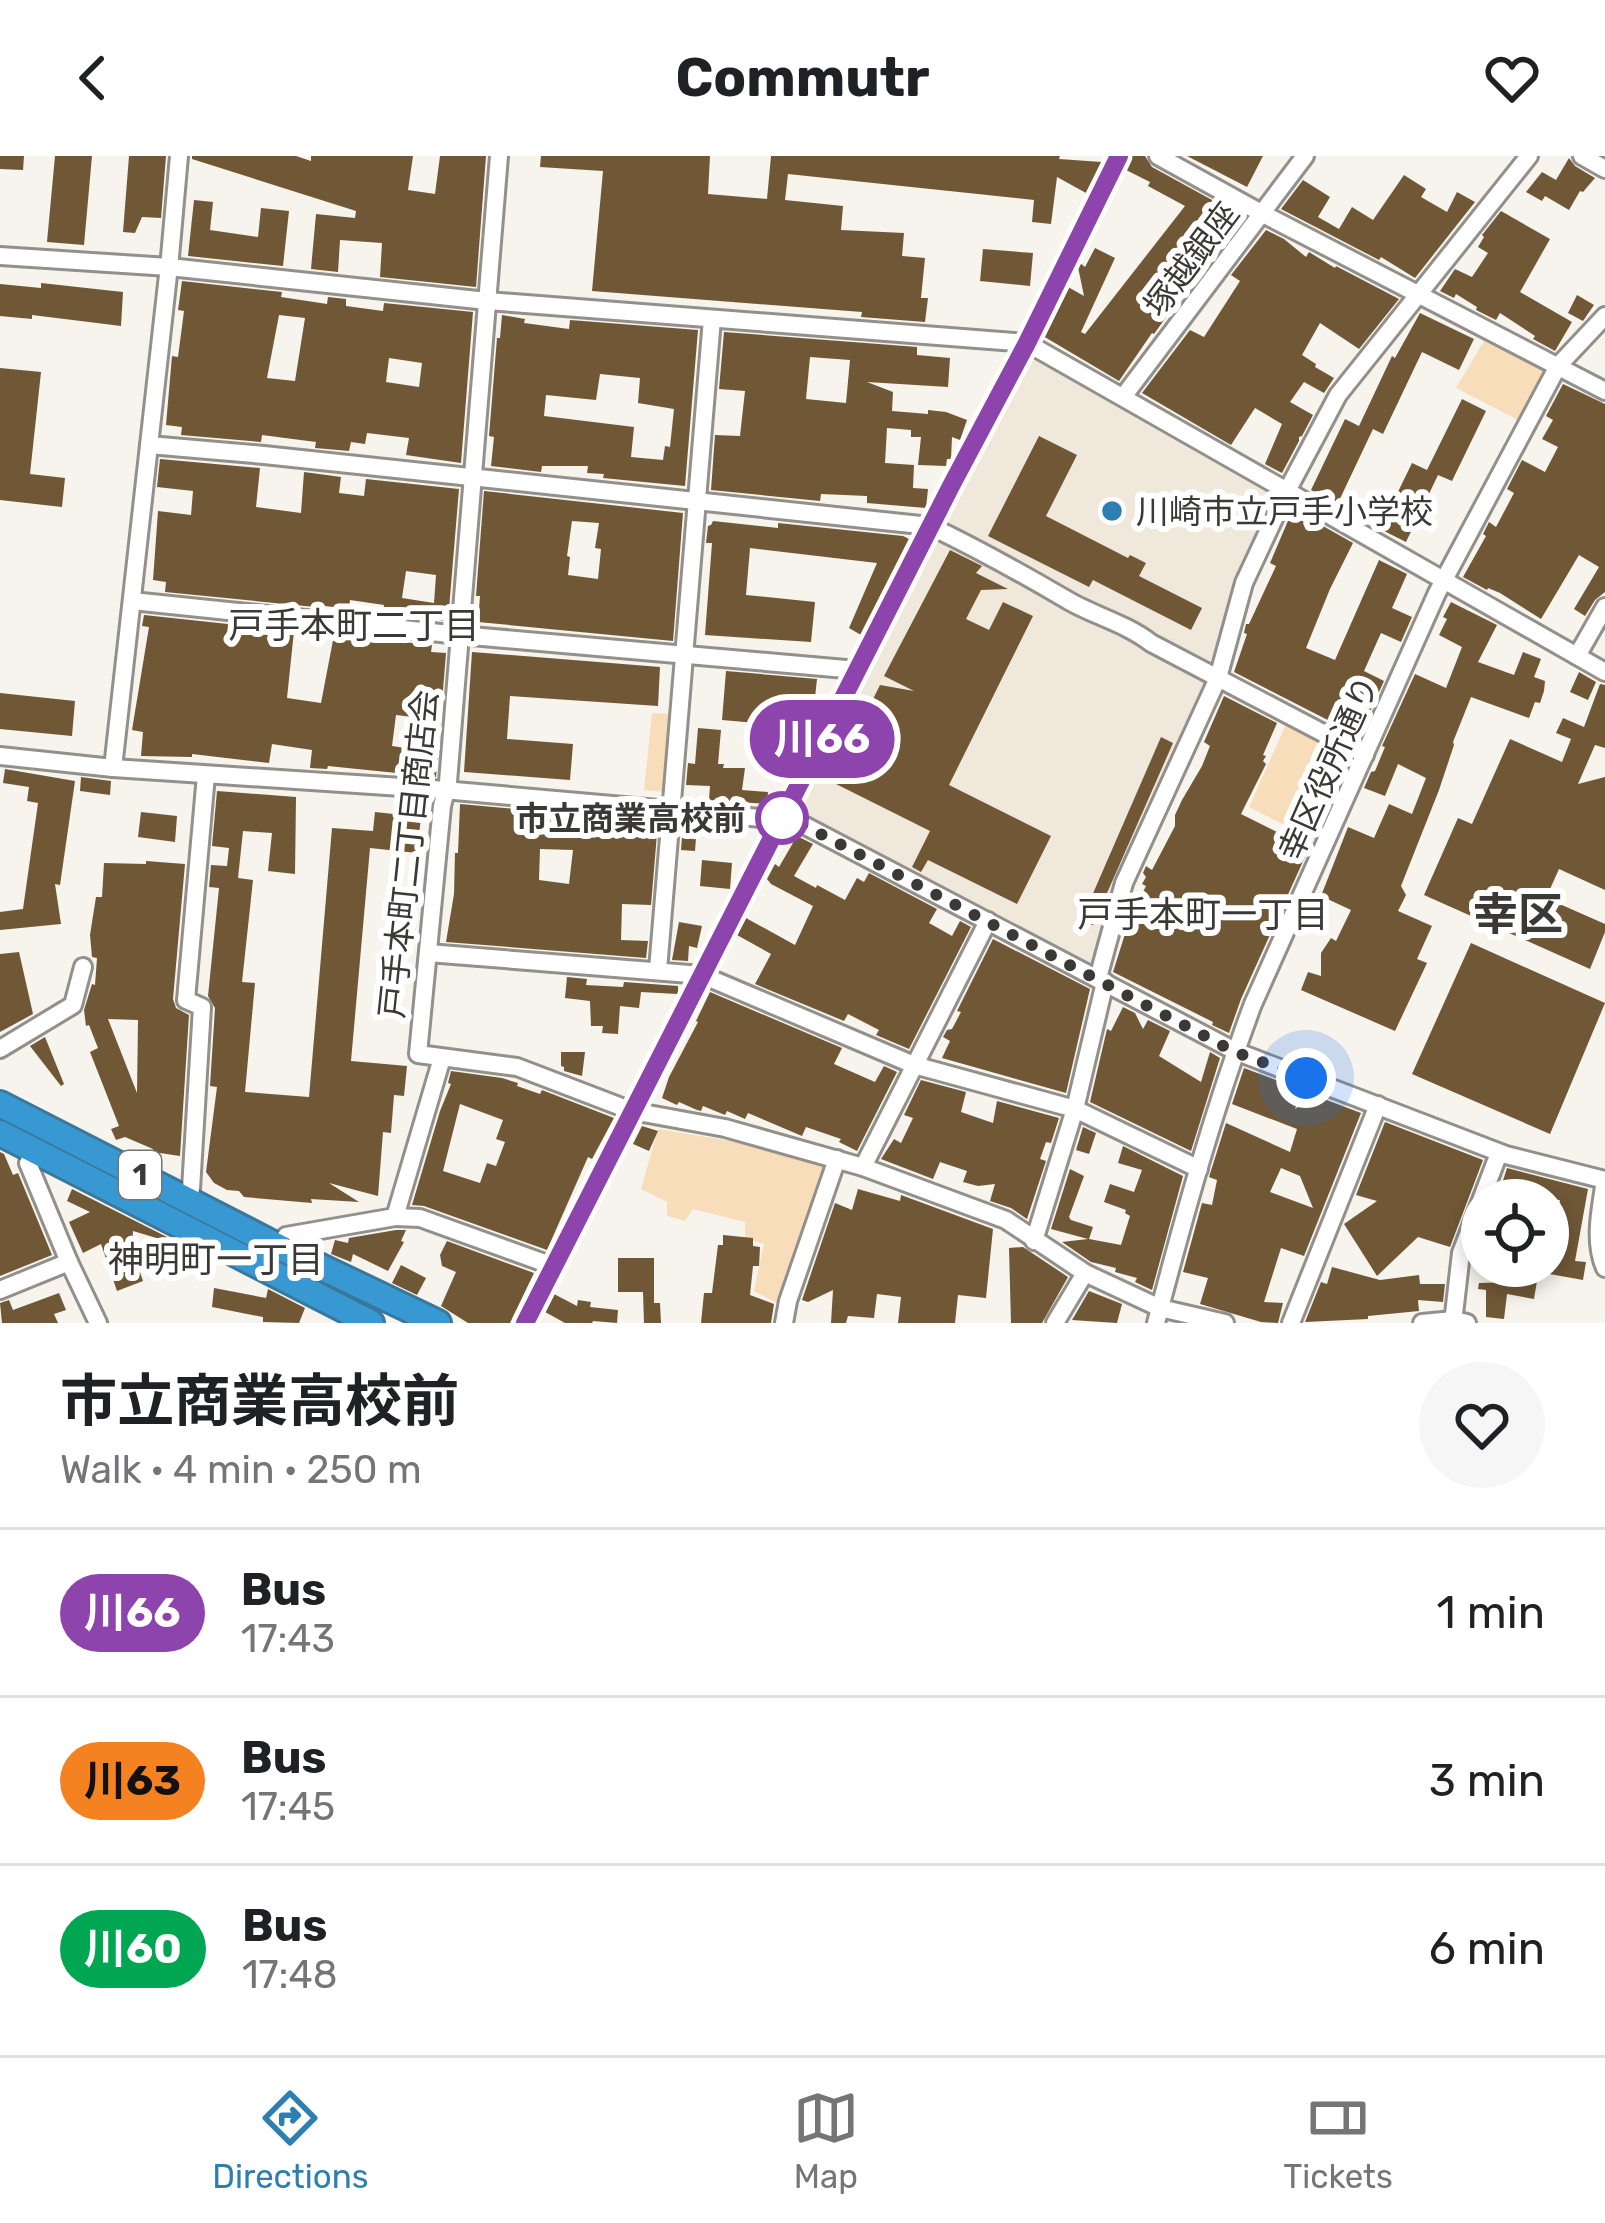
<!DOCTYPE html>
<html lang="en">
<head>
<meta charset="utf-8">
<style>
  body { margin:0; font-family:Rubik,"Noto Sans JP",sans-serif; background:#f6f6f6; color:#202124; height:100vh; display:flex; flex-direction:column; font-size:45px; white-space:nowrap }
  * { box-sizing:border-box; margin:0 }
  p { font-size:39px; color:#757577 }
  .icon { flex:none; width:66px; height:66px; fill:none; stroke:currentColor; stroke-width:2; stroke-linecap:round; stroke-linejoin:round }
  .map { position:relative; height:1167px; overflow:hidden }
  .sheet { display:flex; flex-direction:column; background:#fff; flex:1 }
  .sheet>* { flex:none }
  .badge { padding:0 24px; border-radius:39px; font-size:42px; line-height:78px }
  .fabs { position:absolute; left:1461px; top:1023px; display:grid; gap:24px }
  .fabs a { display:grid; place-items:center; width:108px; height:108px; border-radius:50%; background:#fff; box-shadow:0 6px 18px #0003; font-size:60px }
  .you { position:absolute; width:60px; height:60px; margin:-30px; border:9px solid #fff; border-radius:50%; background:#1a73e8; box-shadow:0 0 0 18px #1a73e833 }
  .map>.badge { position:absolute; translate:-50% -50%; box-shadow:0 0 0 6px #fff }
  .round { display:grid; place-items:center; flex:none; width:126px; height:126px; border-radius:63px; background:#f6f6f6 }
  .headline { display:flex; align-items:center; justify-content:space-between; height:204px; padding:0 60px }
  h1 { font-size:57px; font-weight:700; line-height:90px }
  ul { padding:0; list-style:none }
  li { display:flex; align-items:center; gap:36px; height:168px; padding:0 60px; border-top:3px solid #e0e0e0 }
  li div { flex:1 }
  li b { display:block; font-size:45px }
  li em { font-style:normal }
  li .badge { min-width:132px; font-weight:700; text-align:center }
  header { display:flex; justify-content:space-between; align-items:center; height:156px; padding:0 60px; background:#fff; font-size:54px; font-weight:700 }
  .tabs { display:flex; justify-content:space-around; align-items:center; height:168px; border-top:3px solid #e0e0e0; background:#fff; font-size:33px; color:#757577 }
  .tabs a { display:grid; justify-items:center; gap:6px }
  .tabs .selected { color:#2c7fb0 }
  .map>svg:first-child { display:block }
  .built { fill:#f1e8dc }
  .green { fill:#f8ddba }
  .building { fill:#705837; fill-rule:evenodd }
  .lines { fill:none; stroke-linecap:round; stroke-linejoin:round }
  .minor-casing { stroke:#938f8a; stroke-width:22 }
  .highway-casing { stroke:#39779c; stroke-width:30 }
  .minor { stroke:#fff; stroke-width:16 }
  .highway { stroke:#3899d2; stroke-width:24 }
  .line-casing { stroke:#fff; stroke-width:27 }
  .line { stroke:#8e44ad; stroke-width:18 }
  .walk { stroke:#3b3937; stroke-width:12; stroke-dasharray:0 21.6 }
  .poi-dot { fill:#2c7fb0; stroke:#fff; stroke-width:4.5 }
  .stop-dot { fill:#fff; stroke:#8e44ad; stroke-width:6 }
  .labels { text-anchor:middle; stroke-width:12; stroke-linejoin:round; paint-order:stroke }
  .shield { fill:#fff; stroke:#767473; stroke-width:3 }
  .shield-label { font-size:30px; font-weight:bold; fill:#3b3937 }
  .street-label { font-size:33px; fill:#3b3937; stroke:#fff }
  .poi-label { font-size:33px; fill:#3b3937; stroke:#fff; text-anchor:start }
  .stop-label { font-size:33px; font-weight:bold; fill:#3b3937; stroke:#fff; text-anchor:end }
  .neighbourhood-label { font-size:36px; fill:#3b3937; stroke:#fff }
  .district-label { font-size:45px; font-weight:bold; fill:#3b3937; stroke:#fff }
</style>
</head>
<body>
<header><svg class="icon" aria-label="back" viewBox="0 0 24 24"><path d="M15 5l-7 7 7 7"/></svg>Commutr<svg class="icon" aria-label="heart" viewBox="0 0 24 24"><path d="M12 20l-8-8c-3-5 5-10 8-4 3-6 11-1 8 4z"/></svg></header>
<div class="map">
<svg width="1605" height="1167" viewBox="0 0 1605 1167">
  <rect width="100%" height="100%" fill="#f7f3ed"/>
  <g class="built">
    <polygon points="1038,202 1277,341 1213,507 946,369 1030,204"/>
    <polygon points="937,382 1207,525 1104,763 1104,772 1094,808 807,659 803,651"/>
  </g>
  <g class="green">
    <polygon points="1484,185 1544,215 1520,265 1456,232"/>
    <polygon points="652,557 672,558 667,636 644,634"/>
    <polygon points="1288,564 1356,600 1318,686 1249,651"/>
    <polygon points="658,973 748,988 829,1010 781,1149 754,1135 764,1088 745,1082 745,1066 693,1053 685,1065 667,1060 667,1046 641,1033"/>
  </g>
  <g class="building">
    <polygon points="0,0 24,0 23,14 0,13"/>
    <polygon points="55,0 92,0 84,89 47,86"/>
    <polygon points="129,0 166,0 161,62 142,61 135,77 123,76"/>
    <polygon points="192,0 296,0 311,5 311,0 413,0 408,34 435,38 440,0 486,0 476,131 380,121 382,87 340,84 338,116 311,113 316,58 355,62 356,55 192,3"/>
    <polygon points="541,0 710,0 708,38 767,43 771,0 1060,0 1059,3 1102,6 1086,37 1057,21 1051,68 1032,66 1034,44 788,18 785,44 843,50 841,74 904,77 902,100 925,102 921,142 928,142 925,166 861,161 862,156 592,135 603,15 540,11"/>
    <polygon points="1132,0 1145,0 1152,11 1243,61 1213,100 1211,99 1154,178 1152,177 1119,225 1043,180 1068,131 1084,140 1078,111 1080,107 1085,111 1095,92 1115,102 1081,176 1085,178 1185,50 1148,30 1150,26 1126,14"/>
    <polygon points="1187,0 1263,0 1247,31"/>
    <polygon points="1569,2 1575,10 1595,22 1583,36 1580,35 1569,54 1545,40 1542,45 1526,36 1542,16 1556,24"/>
    <polygon points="1404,19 1426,33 1421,41 1447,56 1457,36 1475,46 1415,122 1381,101 1379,104 1281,53 1303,24 1330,41 1318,61 1339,73 1352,51 1373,64"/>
    <polygon points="194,44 213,46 210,74 258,81 261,52 289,55 283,110 188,100"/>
    <polygon points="1501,55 1550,83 1520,136 1572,166 1555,195 1533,183 1535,180 1500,157 1496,164 1476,154 1477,151 1456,138 1454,142 1440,135 1455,113 1472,121 1488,97 1478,91 1484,81 1482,79"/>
    <polygon points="1266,74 1284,83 1306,101 1309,96 1335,112 1336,110 1399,143 1359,193 1320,167 1302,199 1316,208 1315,211 1334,222 1324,237 1304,226 1290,246 1313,259 1302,280 1299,281 1299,285 1282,317 1265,308 1282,268 1255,252 1231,289 1142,237 1190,174 1204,181 1240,125 1231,119"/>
    <polygon points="983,93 1033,97 1030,130 980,125"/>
    <path d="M182 125 282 136 281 141 327 148 328 141 346 143V150L383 155 384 147 473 156 461 307 406 299 409 282 367 277 365 288 351 286 349 295 315 292 316 286 262 279 261 286 181 279 182 271 166 269 172 200 178 201 184 155 178 154ZM279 159 305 162 295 225 267 222ZM389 202 422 207 419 231 386 226Z"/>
    <polygon points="41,127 123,136 121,170 32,159 32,163 0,160 0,128 41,132"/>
    <polygon points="1577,139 1594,149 1583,165 1568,157"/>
    <polygon points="1420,157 1474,183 1459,214 1422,196 1383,278 1373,273 1337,349 1311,334 1345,263 1359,270 1392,200 1395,202"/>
    <path d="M502 159 525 163 524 167 569 173 570 164 698 174 685 330 603 322 604 318 587 317 588 310H542L541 316 491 310 494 281 489 280 497 182H500ZM600 218 640 222 638 247 674 253 670 291 665 290 663 304 631 301 634 271 544 260 546 239 596 244Z"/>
    <path d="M724 176 917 191V199L950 202 948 231 867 226 893 236 892 255 928 258V254L946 256 967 264 960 284 952 281 951 303H947L946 310 918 309 921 281H911V274L887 272 885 307 914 309 913 332 928 333 926 352 867 347V340L821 338 820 345 711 334 715 279 740 280 745 235 719 233ZM810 201 850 204 846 247 806 243Z"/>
    <polygon points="0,212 41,216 30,318 65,322 62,351 0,344"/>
    <polygon points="1563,228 1605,248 1605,436 1595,444 1585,460 1574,453 1599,411 1579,399 1541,463 1500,437 1488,432 1487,434 1463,421 1486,380 1483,378 1489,366 1496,371 1514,337 1507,333 1522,304 1545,316 1558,291 1542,283 1553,264 1546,260"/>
    <polygon points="1462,243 1486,255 1452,325 1438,319 1406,386 1380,373 1412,307 1427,314"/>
    <polygon points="1039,280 1077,299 1046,360 1128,402 1130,399 1146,407 1139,420 1202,452 1191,474 1093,424 1089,431 988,380"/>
    <path d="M160 303 260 312 256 351 301 357 304 316 341 321 339 337 364 340 366 323 459 333 448 465 383 458 384 449 350 444 349 453 325 450V452L165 436 166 426 153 424 158 355 191 359 193 335 157 331ZM406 415 436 419 434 447 402 442Z"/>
    <path d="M484 335 683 357 673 485 478 466 480 440H476ZM572 365 599 367 595 392 601 393 598 423 568 419 570 401 567 400Z"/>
    <polygon points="1293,353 1353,387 1330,433 1306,492 1335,504 1379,404 1407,418 1392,452 1412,461 1401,486 1381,477 1364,515 1384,525 1359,580 1234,516 1247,478 1244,477 1246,468 1249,468 1276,410 1270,407"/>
    <polygon points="713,365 778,372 778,367 903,380 909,383 861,479 849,472 877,407 750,392 746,439 815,446 811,486 705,479 712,387 706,387 708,370 711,369"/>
    <polygon points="950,394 982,410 976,417 1008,433 981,434 966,463 989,474 1003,446 1033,460 949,629 1051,680 1017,748 928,704 921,716 912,711 930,675 832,626 880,529 914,535 884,520"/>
    <polygon points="1451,446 1497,469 1478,506 1514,519 1523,496 1541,503 1534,521 1545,525 1544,535 1540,547 1535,546 1529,562 1471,541 1453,586 1454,589 1439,634 1401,730 1406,739 1398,755 1432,770 1417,803 1427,807 1395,875 1301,834 1308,816 1321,820 1321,797 1331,782 1336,785 1351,754 1321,740 1348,671 1374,682 1389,648 1412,658 1426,622 1398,608 1385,640 1364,632 1371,616 1375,615 1385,591 1382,590 1415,518 1446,532 1462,491 1439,479 1447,463 1443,461"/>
    <path d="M144 459 294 475 287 542 321 547 334 479 432 489 431 496 446 497 436 621 328 610 327 613 310 612 312 594 272 588 269 607 192 598V601L141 600 143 576 132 574 149 471 142 470ZM396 559 421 562 419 594 392 590Z"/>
    <polygon points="472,496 660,511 658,550 510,540 507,583 573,588 570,624 464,616"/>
    <polygon points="726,515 817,523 811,578 786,626 753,608 756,567 722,564"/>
    <polygon points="1579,516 1596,526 1588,544 1570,536"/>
    <polygon points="1600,528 1605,529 1605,592 1595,589 1578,628 1605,621 1605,734 1559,713 1546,742 1605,768 1605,776 1590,813 1424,739 1458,662 1472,668 1510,583 1562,606 1571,583 1556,577 1563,562 1584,571"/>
    <polygon points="0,537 75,545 72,580 0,573"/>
    <polygon points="1224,540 1277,567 1263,599 1266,600 1263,605 1266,608 1241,658 1309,692 1241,843 1229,877 1212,869 1213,866 1113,816 1130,762 1146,730 1142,728 1146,721 1143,717 1146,710 1152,714 1175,670 1175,659 1182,644 1202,610 1210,590 1204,586"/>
    <polygon points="698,572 721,574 718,608 724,608 723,612 745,612 742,634 768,636 767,648 709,644 710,630 686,629 688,607 695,608"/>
    <polygon points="1161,581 1173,587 1093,769 1081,765"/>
    <polygon points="5,613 75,625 60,729 55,728 61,768 0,774 0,756 23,753 38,647 27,645 29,631 3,627"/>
    <polygon points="81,621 111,625 110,639 80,635"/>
    <polygon points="217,635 296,641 295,718 268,715 272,677 243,675 238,722 253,724 242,826 255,827 245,936 309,941 332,672 373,675 375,656 421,661 417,697 370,692 351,905 407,910 404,940 394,939 391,977 383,976 378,1040 329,1027 359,1046 311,1043 312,1047 244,1041 239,1035 227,1034 214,1027 206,1016 217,931 210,930 215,852 208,840 219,732 209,731 211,709 227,710 229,692 212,690"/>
    <path d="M460 648 658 666 651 749 622 748 621 784 648 785 646 802 446 786 454 738 455 697H458ZM540 693 573 694 569 728 539 724Z"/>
    <polygon points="141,656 177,660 175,686 138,681"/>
    <polygon points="683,668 697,669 695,695 681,694"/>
    <polygon points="797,680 813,688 794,720 816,732 817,729 845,744 857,722 864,726 869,717 937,753 929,767 952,780 960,765 971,771 909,893 876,879 879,874 848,858 844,865 755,828 771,798 737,779 746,762 795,789 813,750 771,728 767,723 775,708 779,711"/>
    <polygon points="702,704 732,707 730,733 700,730"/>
    <path d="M146 705 185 708 173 843 176 852 189 859 180 1000 153 996V993L125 981 116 984 111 973 119 970 90 896 98 892 89 869 86 870 84 854 92 828 95 829 97 802 92 801 90 779 96 741H102L104 707 146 708ZM108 863 138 864 137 937Z"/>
    <polygon points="679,766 702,770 697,792 689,790 688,805 672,804"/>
    <polygon points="993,783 1090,833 1066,937 942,902 950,885 943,881 947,874 952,873 961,856 957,855"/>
    <polygon points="1471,787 1605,847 1550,978 1412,918"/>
    <polygon points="19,796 33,858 0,876 0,798"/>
    <polygon points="567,821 587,823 586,829 623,831 624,826 678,830 678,835 677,838 641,836 639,852 620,850 618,878 602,877 603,870 591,870 590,845 565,842"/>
    <polygon points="710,836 842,892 834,908 875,926 884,910 897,916 857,995 839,986 841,983 806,971 802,980 748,957 745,963 727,955 725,959 703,950 701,955 697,954 679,946 677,949 662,942 669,921 698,866 696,865"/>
    <polygon points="1123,851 1135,857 1143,873 1148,864 1170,875 1159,900 1201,926 1210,896 1220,902 1191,995 1090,946 1107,873 1111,875"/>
    <polygon points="45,881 64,928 61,930 30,890"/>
    <polygon points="561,896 585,896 582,920 564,915 564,911 561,910"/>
    <path d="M1244 912 1302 934 1295 953 1316 940 1361 957 1304 1100 1281 1092 1264 1146 1283 1147 1278 1167 1261 1166 1200 1148 1208 1122 1183 1116 1202 1047 1212 1049 1217 1024 1209 1021 1226 967 1290 996 1297 973 1232 948ZM1281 1012 1300 1020 1313 1052 1270 1036Z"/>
    <path d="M451 915 502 922 518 927 517 930 540 938 542 934 614 962 592 1003 588 1001 547 1094 424 1050 412 1049 440 955 451 928 448 927ZM460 948 503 964 496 983 505 986 496 1010 487 1007 480 1027 443 1015Z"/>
    <polygon points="921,924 966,936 961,956 993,967 997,945 1059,962 1051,987 1046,986 1040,1003 1046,1005 1027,1063 1011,1052 990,1045 995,1028 978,1030 963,1026 967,1015 940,1006 933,1023 881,1003 894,983 901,987 913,962 904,959"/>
    <polygon points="1385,966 1483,1004 1450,1091 1418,1081 1377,1120 1344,1068 1377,1045 1356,1039"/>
    <polygon points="642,970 658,975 649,995 633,988"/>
    <polygon points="1083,971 1096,977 1089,998 1076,994"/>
    <polygon points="1123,990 1183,1020 1152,1134 1135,1126 1137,1122 1115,1116 1116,1112 1091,1106 1062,1086 1088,1083 1051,1073 1070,1013 1084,1020 1069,1061 1071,1064 1093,1071 1089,1083 1121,1089 1130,1060 1125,1057 1126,1054 1104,1046 1110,1028 1134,1036 1142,1014 1118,1007"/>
    <polygon points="0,996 4,998 13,1019 18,1017 52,1099 0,1120"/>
    <polygon points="1507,1012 1588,1033 1575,1105 1586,1106 1583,1124 1544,1117 1545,1110 1548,1110 1548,1097 1560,1044 1497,1044"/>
    <polygon points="72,1033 171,1083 170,1086 133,1075 132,1093 143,1125 117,1135 101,1088 83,1097 69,1066 90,1056 67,1045"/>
    <polygon points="858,1033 900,1045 901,1039 993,1073 986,1142 958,1139 955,1167 898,1167 901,1141 877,1138 874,1162 848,1160 846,1167 831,1167 833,1134 808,1146 802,1144 835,1047 852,1054"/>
    <polygon points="396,1074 406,1074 401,1085 404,1086 388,1115 353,1098 351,1106 331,1098 335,1084 348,1087 349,1082"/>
    <polygon points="723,1079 753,1082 753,1090 760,1091 759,1110 753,1110 750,1139 774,1148 771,1167 701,1167 704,1137 712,1137 718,1089 723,1089"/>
    <polygon points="447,1085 534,1117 510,1167 468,1167 441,1150 456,1116 442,1110 440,1099"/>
    <polygon points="1023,1091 1068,1121 1042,1167 1011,1167 1009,1092"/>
    <polygon points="618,1102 654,1102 654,1147 660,1147 661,1167 644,1167 643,1136 618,1136"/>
    <polygon points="401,1109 426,1122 417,1139 392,1127"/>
    <polygon points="1332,1111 1380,1124 1419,1119 1420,1128 1445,1128 1443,1146 1418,1144 1419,1155 1368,1160 1368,1163 1305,1166 1321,1126 1327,1128"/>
    <polygon points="1537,1125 1534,1143 1507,1138 1504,1163 1486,1161 1486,1134 1478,1133 1479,1127"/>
    <polygon points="214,1132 266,1142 268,1133 305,1152 299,1167 263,1166 263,1161 212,1151"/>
    <polygon points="1089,1135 1122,1148 1117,1167 1072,1164"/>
    <polygon points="59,1137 66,1154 54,1158 58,1167 2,1167 0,1147 9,1144 13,1154"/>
    <polygon points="554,1138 577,1150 578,1144 591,1146 590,1151 618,1154 617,1167 593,1165 592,1167 565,1167 545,1156"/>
  </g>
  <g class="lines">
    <defs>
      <g id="minor">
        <polyline points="499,0 448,626 442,650 418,898 517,911 632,955 725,972 863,1011 1006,1064 1085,1117 1160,1152 1225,1167"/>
        <polyline points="1158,0 1263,58 1605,235"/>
        <polyline points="1582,0 1605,13"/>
        <polyline points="0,100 169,111 487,145 1027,187 1605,516"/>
        <polyline points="1123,241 1305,0"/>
        <path d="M149 289 264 299 930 370C978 393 1023 418 1069 445 1095 460 1127 468 1151 487L1365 599"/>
        <polyline points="132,445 460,479 857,514"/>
        <polyline points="1577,500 1605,451"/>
        <polyline points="0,600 113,612 432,633 796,665 1235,895 1506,999 1605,1024"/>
        <polyline points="113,612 170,101 179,0"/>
        <polyline points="428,797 702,819 914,909 1075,953 1199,1013"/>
        <polyline points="658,814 712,163"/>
        <polyline points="1098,822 1124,727 1218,522 1244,427 1287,335 1338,239 1529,0"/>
        <polyline points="0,893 73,849 83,811"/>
        <polyline points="34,995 28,1007 69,1106 98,1167"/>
        <polyline points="863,1011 988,765"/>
        <path d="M1605 1024C1601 1052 1593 1085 1605 1112"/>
        <polyline points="186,1043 191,1033 202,851 186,844 206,619"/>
        <polyline points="395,1061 420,1062 553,1110"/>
        <polyline points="1034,1085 1075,953 1105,826"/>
        <polyline points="279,1091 286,1080 395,1061 442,902"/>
        <polyline points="0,1134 69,1106"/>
        <path d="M525 1167C718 776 926 391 1119 0"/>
        <polyline points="784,1167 788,1145 837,1003"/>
        <polyline points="1055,1167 1085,1117"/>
        <path d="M1156 1167C1184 1060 1214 952 1253 848L1437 437 1558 210 1605 160"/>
        <polyline points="1291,1167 1378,949"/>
        <polyline points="1422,1167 1454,1164 1467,1167"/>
        <polyline points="1453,1167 1461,1097 1499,997"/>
      </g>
      <g id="highway">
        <polyline points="0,948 279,1091 438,1167"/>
        <polyline points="0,977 371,1167"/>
      </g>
    </defs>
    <use href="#minor" class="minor-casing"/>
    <use href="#highway" class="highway-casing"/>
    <use href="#minor" class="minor"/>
    <use href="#highway" class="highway"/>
  </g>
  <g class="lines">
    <defs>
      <polyline id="line" points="525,1167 951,330 1027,187 1119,0"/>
    </defs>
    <use href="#line" class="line-casing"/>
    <use href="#line" class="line"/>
    <polyline class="walk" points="782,662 796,665 1235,896 1306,922"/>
  </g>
  <circle class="poi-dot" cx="1112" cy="355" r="12"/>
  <circle class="stop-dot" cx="782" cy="662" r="24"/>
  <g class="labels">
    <rect class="shield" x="119" y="995" width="42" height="48" rx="9"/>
    <g class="shield-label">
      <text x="140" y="1029">1</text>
    </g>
    <g class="street-label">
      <text transform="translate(1191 103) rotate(-53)" y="12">塚越銀座</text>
      <text transform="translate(1328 612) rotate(-66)" y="12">幸区役所通り</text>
      <text transform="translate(408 698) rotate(-84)" y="12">戸手本町二丁目商店会</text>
    </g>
    <g class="poi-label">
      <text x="1136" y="367">川崎市立戸手小学校</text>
    </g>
    <g class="stop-label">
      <text x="746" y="674">市立商業高校前</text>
    </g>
    <g class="neighbourhood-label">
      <text x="354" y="482">戸手本町二丁目</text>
      <text x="1203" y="771">戸手本町一丁目</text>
      <text x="216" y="1116">神明町一丁目</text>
    </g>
    <g class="district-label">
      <text x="1518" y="774">幸区</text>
    </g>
  </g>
</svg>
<div class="fabs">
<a><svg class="icon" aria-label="locate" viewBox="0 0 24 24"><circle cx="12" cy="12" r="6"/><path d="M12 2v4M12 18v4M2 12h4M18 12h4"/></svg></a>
</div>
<div class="you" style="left:1306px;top:922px"></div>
<b class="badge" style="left:822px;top:583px;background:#8e44ad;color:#fff">川66</b>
</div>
<section class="sheet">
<div class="headline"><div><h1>市立商業高校前</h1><p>Walk · 4 min · 250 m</p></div><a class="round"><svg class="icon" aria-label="heart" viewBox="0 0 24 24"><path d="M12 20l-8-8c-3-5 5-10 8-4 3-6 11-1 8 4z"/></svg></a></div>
<ul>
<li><span class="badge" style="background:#8e44ad;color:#fff">川66</span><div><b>Bus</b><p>17:43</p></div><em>1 min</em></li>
<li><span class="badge" style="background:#f58220;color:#111">川63</span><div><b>Bus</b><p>17:45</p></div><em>3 min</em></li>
<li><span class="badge" style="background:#00a651;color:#fff">川60</span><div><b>Bus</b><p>17:48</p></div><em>6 min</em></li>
</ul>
</section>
<nav class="tabs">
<a class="selected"><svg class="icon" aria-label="directions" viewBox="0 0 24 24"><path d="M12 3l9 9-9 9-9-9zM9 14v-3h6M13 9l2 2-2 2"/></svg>Directions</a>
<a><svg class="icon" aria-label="map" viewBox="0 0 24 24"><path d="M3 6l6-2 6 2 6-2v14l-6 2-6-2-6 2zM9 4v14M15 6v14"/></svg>Map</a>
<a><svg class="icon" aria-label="tickets" viewBox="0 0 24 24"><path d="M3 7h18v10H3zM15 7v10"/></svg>Tickets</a>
</nav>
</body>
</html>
